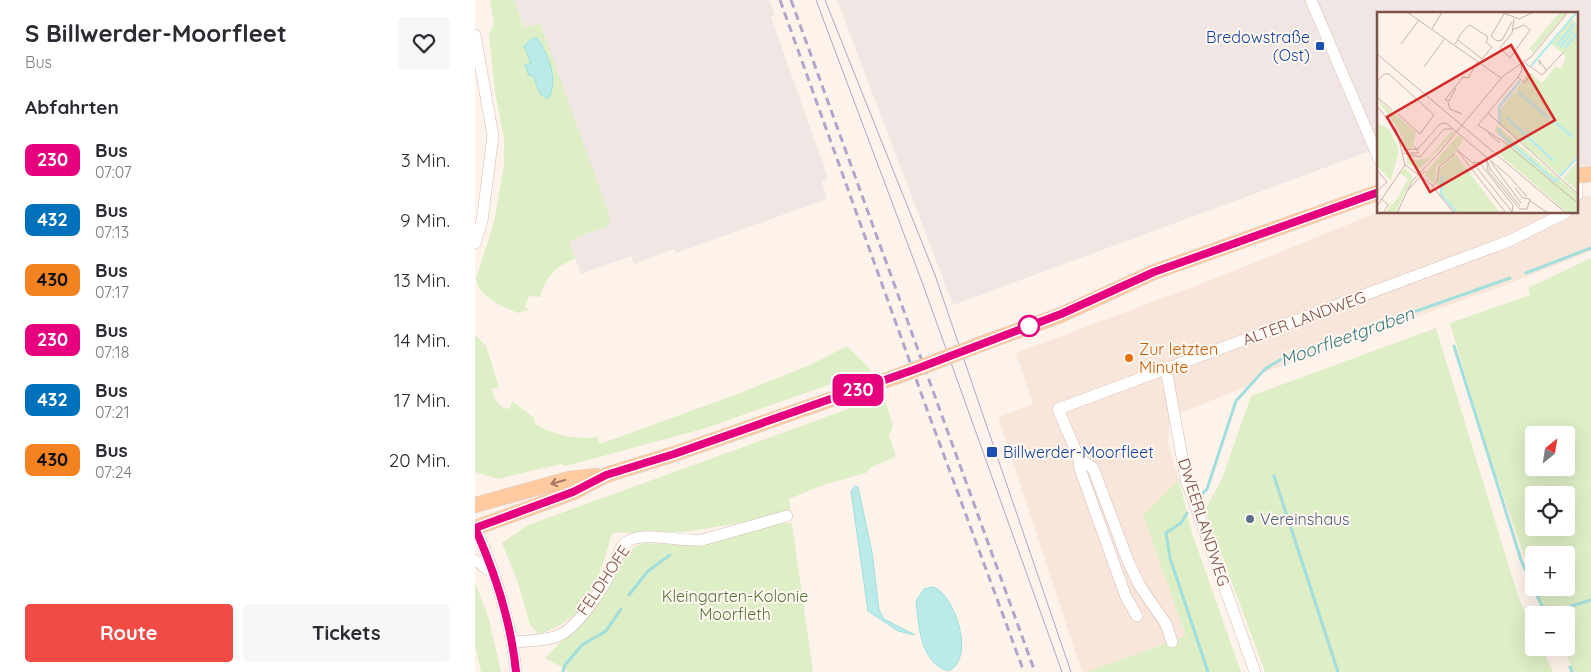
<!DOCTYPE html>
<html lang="de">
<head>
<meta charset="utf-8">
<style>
  body { margin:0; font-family:Quicksand,sans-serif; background:#f7f7f7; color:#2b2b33; height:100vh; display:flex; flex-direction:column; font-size:19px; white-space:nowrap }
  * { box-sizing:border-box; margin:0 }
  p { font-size:16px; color:#7c7c81 }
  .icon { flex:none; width:28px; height:28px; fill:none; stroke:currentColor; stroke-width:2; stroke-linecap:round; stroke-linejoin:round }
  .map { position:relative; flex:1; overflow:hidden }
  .details { display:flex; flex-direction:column; background:#fff; width:475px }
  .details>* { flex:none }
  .badge { padding:0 10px; border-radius:8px; font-size:18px; line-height:32px }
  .needle { width:32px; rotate:30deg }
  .fabs { position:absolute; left:1050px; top:426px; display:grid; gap:10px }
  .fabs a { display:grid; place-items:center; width:50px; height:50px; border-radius:5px; background:#fff; box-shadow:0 5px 20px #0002; font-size:25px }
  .map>.badge { position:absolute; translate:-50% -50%; box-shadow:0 0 0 2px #fff }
  h2 { padding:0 25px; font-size:19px; line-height:45px }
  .round { display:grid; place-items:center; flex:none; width:52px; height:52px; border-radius:5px; background:#f7f7f7 }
  .head { display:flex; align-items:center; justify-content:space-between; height:85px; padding:0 25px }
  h1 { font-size:24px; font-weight:700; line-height:38px }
  .primary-button { display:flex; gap:10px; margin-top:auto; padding:10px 25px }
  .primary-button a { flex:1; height:58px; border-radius:5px; background:#f24b45; color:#fff; font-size:20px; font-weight:700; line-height:58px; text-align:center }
  .primary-button a+a { background:#f7f7f7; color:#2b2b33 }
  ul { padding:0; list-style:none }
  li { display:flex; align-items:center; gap:15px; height:60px; padding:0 25px }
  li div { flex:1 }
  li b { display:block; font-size:19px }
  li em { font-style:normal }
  li .badge { min-width:55px; font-weight:700; text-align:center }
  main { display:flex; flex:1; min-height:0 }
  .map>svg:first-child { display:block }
  .residential { fill:#f9e6da }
  .industrial { fill:#f0e6e3 }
  .green { fill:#deeec6; fill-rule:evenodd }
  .water { fill:#bbebe9; stroke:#a1dedc }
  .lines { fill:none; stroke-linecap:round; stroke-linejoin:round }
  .stream { stroke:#a1dedc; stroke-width:3 }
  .minor-casing { stroke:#d5b9b0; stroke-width:12 }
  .major-casing { stroke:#dbcfcc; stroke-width:16 }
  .minor { stroke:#fff; stroke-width:11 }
  .major { stroke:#ffcaa0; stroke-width:15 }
  .tram { stroke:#b2a5cb; stroke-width:1 }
  .rail { stroke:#b2a5cb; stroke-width:3; stroke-dasharray:8 5; stroke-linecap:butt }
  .major-bridge-casing { stroke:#dbcfcc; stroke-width:16; stroke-linecap:butt }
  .major-bridge { stroke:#ffcaa0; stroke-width:15 }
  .oneway { stroke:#a47663 }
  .line-casing { stroke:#fff; stroke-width:11 }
  .line { stroke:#e6007e; stroke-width:8 }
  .transit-dot { fill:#1a4fb4; stroke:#fff8f2; stroke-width:2 }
  .stop-dot { fill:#fff; stroke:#e6007e; stroke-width:2.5 }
  .food-dot { fill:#e8710a; stroke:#fff8f2; stroke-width:2 }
  .service-dot { fill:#5c6f8a; stroke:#fff8f2; stroke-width:2 }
  .labels { text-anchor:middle; stroke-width:4; stroke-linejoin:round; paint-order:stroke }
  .transit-label { font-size:16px; fill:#164399; stroke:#fff8f2; text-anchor:end }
  .street-label { font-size:16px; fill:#7d5249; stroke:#fff8f2 }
  .food-label { font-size:16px; fill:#c56008; stroke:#fff8f2; text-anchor:start }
  .service-label { font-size:16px; fill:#4e5e75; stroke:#fff8f2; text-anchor:start }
  .park-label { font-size:16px; fill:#57773b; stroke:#fff8f2 }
  .water-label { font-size:18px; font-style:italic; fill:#387b7a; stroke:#fff8f2 }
  .inset-river { fill:none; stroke:#bbebe9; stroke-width:2.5 }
  .inset-road { fill:none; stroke:#cab3aa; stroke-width:1 }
  .view { fill:#d62828; fill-opacity:0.15; stroke:#d62828; stroke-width:2.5 }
  .inset-edge { fill:none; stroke:#7d5249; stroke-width:2.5 }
</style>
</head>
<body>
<main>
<section class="details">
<div class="head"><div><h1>S Billwerder-Moorfleet</h1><p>Bus</p></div><a class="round"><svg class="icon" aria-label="heart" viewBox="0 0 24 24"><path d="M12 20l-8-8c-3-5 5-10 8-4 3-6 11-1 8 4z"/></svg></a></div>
<h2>Abfahrten</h2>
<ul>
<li><span class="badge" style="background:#e6007e;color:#fff">230</span><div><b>Bus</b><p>07:07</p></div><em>3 Min.</em></li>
<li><span class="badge" style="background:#0072bc;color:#fff">432</span><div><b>Bus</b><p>07:13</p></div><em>9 Min.</em></li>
<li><span class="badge" style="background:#f58220;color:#111">430</span><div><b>Bus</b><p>07:17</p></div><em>13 Min.</em></li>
<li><span class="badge" style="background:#e6007e;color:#fff">230</span><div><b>Bus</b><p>07:18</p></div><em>14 Min.</em></li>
<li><span class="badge" style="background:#0072bc;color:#fff">432</span><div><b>Bus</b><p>07:21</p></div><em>17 Min.</em></li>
<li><span class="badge" style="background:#f58220;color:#111">430</span><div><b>Bus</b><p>07:24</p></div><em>20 Min.</em></li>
</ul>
<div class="primary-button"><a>Route</a><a>Tickets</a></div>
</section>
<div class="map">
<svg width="1116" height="672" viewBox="0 0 1116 672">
  <rect width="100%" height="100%" fill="#fef3ea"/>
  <polygon class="residential" points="1102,194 1116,196 1116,251 1038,282 790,372 770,387 695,417 693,444 704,480 668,515 711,636 612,672 607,672 523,417 558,404 541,353 741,278 903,212 1102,212"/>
  <g class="industrial">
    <polygon points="40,0 294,0 300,15 296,17 353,178 347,182 352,199 201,253 199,249 159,264 156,256 106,274 94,241 132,226 133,218 65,23 49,28"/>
    <polygon points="362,0 1116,0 1116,165 1102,167 1102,14 904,14 903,148 478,305"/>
  </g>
  <g class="green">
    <path d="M15 0H40L49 28 65 23 135 217 133 218 135 223 132 226 94 241 100 259C80 266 71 277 65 297L54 296 50 307 54 310 43 313C28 307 3 296 1 279L19 222 29 167V138L20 92 14 34 19 25Z"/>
    <path d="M1116 258V672H1099L1088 648H1091V615H1072L1060 588H1091V555H1059V585L1010 443 975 323 1055 295 1053 288ZM1059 435H1091V468H1059ZM1059 495H1091V528H1059Z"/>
    <polygon points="961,328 1044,599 1059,631 1059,648 1067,648 1078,672 790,672 730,510 747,479 776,396"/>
    <path d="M0 335 11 346 24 387 17 389C19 400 24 408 35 409L37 401 59 418 60 424C81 435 98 440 122 437L125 444 268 392 335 365 372 346 396 370 231 428 91 466 86 464 23 479 0 472Z"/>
    <path d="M409 396 418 426 414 436 421 456 395 468 391 473 351 484 314 499 316 514 211 532 137 533C124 578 114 621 63 634L55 625 43 583 27 543 53 525Z"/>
    <polygon points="704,480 717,533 766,672 612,672 711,636 668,515"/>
    <polygon points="317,523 338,672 92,672 92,670 70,658 118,610 149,556 159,547 169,543 223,546 299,524"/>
    <polygon points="0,582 14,619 26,672 6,672 0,644"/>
  </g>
  <g class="water">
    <path d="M58 38H62C74 55 83 79 74 98H71L65 94 58 75 54 76 50 65 56 63 49 46Z"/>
    <polygon points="380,486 383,487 397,552 404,610 409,619 440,635 423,631 393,611 376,491"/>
    <path d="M458 587C479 593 502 659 473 671 445 662 444 627 441 601L449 589Z"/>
  </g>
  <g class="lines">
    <g class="stream">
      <polyline points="1051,273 1116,248"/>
      <polyline points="979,346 1046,560 1071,615"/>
      <polyline points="799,476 863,672"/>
      <polyline points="725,496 732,489 761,401 790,369 808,358 1035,278"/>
      <polyline points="712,513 706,523 691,533 695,558 733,672"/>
      <polyline points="1060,590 1067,588"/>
      <polyline points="154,595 173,571 195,555"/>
      <polyline points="1071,614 1116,600"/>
      <polyline points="1095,667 1097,672"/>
      <polyline points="88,672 90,665 107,645 131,631 146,609"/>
    </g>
    <defs>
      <g id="minor">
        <polyline points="836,0 904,159"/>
        <polyline points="0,35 18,136 7,221 0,243"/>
        <polyline points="1102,180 1102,195"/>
        <polyline points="691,369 711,479 780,672"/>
        <polyline points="604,458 605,469 651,597 662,616"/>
        <path d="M0 527C21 574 36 621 41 672"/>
        <polyline points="0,560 19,574"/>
        <path d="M38 642C53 641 69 641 83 636 103 628 131 584 139 565 143 556 145 545 155 540 172 532 206 542 227 540L312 516"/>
        <polyline points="697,642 691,624 665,586 653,561 618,468 604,458 583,409 1034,241 1092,212"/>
      </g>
      <g id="major">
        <polyline points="1102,176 1116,174"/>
        <polyline points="514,341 586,315 679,272 904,192"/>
        <polyline points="0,505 94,479 122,476"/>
        <polyline points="0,528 99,492 131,475 199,454 423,376"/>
      </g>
    </defs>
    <use href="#minor" class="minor-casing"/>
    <use href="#major" class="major-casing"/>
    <use href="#minor" class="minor"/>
    <use href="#major" class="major"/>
    <g class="tram">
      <polyline points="341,0 447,282 587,672"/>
      <polyline points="350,0 460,275 596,672"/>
    </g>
    <g class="rail">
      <polyline points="305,0 450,404 549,672"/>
      <polyline points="316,0 560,672"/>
    </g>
    <defs>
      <polyline id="major-bridge" points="423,376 514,341"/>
    </defs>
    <use href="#major-bridge" class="major-bridge-casing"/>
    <use href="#major-bridge" class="major-bridge"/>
  </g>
  <defs><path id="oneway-shaft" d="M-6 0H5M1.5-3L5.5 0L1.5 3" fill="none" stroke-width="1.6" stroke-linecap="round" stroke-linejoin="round" transform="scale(1.25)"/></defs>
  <use class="oneway" href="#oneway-shaft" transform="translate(83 482) rotate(164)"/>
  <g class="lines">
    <defs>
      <path id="line" d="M41 672C36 621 21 575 0 528L98 492 131 475 199 454 441 369 586 314 679 272 904 192"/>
    </defs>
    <use href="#line" class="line-casing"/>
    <use href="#line" class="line"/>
  </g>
  <g class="transit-dot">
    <rect x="840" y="41" width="10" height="10" rx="2.5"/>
    <rect x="511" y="446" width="12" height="12" rx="2.5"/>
  </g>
  <circle class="stop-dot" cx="554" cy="326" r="10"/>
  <circle class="food-dot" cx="654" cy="358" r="5"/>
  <circle class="service-dot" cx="775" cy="519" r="5"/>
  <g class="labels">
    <g class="transit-label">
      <text x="835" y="43">Bredowstraße<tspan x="835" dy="18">(Ost)</tspan></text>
      <text x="528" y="458" text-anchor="start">Billwerder-Moorfleet</text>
    </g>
    <g class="street-label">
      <text transform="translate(829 318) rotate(-20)" y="6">ALTER LANDWEG</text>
      <text transform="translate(729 522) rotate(72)" y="6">DWEERLANDWEG</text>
      <text transform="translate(128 580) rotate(-56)" y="6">FELDHOFE</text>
    </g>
    <g class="food-label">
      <text x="664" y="355">Zur letzten<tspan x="664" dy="18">Minute</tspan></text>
    </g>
    <g class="service-label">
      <text x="785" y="525">Vereinshaus</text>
    </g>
    <g class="park-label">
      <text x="260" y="602">Kleingarten-Kolonie<tspan x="260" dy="18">Moorfleth</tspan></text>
    </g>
    <g class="water-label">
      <text transform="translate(872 337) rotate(-20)" y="6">Moorfleetgraben</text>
    </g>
  </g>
  <g transform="translate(902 12)">
    <rect width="201" height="201" fill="#fef3ea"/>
    <path d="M183 0H190L156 41 152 37ZM195 7 201 13V145L184 164 124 114 122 99 138 79 196 127 139 78 152 60 165 71 179 54 183 57 186 53 189 44 174 32ZM0 87 39 120 35 137 28 136 22 118ZM0 111 12 117 22 137 14 169 0 154ZM119 113 200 182 201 201H191L121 141 130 130 118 119ZM74 119 78 120 43 157 30 152V142L39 148 52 146ZM81 123 86 128 78 142 59 155V170L56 171 48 164 49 160ZM79 143 98 168 123 201H80L65 182 63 174H60L62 157ZM201 149V179L186 166ZM28 156 36 165 18 201H9L13 193 6 187 15 193 22 184 31 166 23 162Z" fill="#deeec6"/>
    <path class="inset-river" d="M180 33 198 11M183 35 196 20M188 36 200 22M154 54 200 0M141 80 172 106M130 106 177 149M175 108 196 125M123 113 122 95 143 69M122 116 123 122 178 169 182 166M65 163 64 182 80 201M183 164 202 144"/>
    <path class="inset-road" d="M30 0 124 66M124 0 142 7 157 0M127 2 114 24 120 29 125 28 135 10M55 17 65 0M135 18 147 13 153 18 133 46 123 36 135 21 137 7M24 32 42 8M78 32 80 29 83 23 89 16 93 13 111 25 109 30 115 35 105 47 81 28M0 42 189 201M148 51 165 63 186 41M144 53 145 58 141 65 101 113 127 130 202 192M163 53 162 48 170 59M47 55 68 26M141 65 147 71 154 62M0 70 7 62H12L57 103 43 122 21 102M79 76 72 89 68 88 86 65 91 66 101 49M0 85 15 98M71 90 73 97 85 102M0 94 20 119 28 153M111 101 202 183M111 121 123 131M26 138 41 137 63 112 69 111 133 165 150 185M26 141 43 145 67 117H75M33 141H42L37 134M109 146 111 159 143 197M110 148 113 157 143 194M114 150 144 191M96 151 102 150 136 193 135 200M28 153 53 171 77 201M0 158 10 170 0 179M55 174 60 170 62 155 78 142M138 176 146 186 153 187 150 197H143M31 178 48 159M5 187 11 193 6 201M153 189 171 201M0 194 28 153M20 201 35 169 61 142 126 64 154 45 191 0M129 201 80 138 97 152 136 201"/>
    <path class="view" d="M134 33 178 108 53 180 10 105Z"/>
    <rect width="201" height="201" class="inset-edge"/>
  </g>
</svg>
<div class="fabs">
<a><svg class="needle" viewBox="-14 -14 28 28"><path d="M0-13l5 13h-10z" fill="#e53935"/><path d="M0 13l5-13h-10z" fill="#7c7c81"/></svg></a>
<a><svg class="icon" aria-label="locate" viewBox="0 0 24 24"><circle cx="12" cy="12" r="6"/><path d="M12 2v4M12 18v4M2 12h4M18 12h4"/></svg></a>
<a>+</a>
<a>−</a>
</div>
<b class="badge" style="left:383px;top:390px;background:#e6007e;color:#fff">230</b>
</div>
</main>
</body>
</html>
